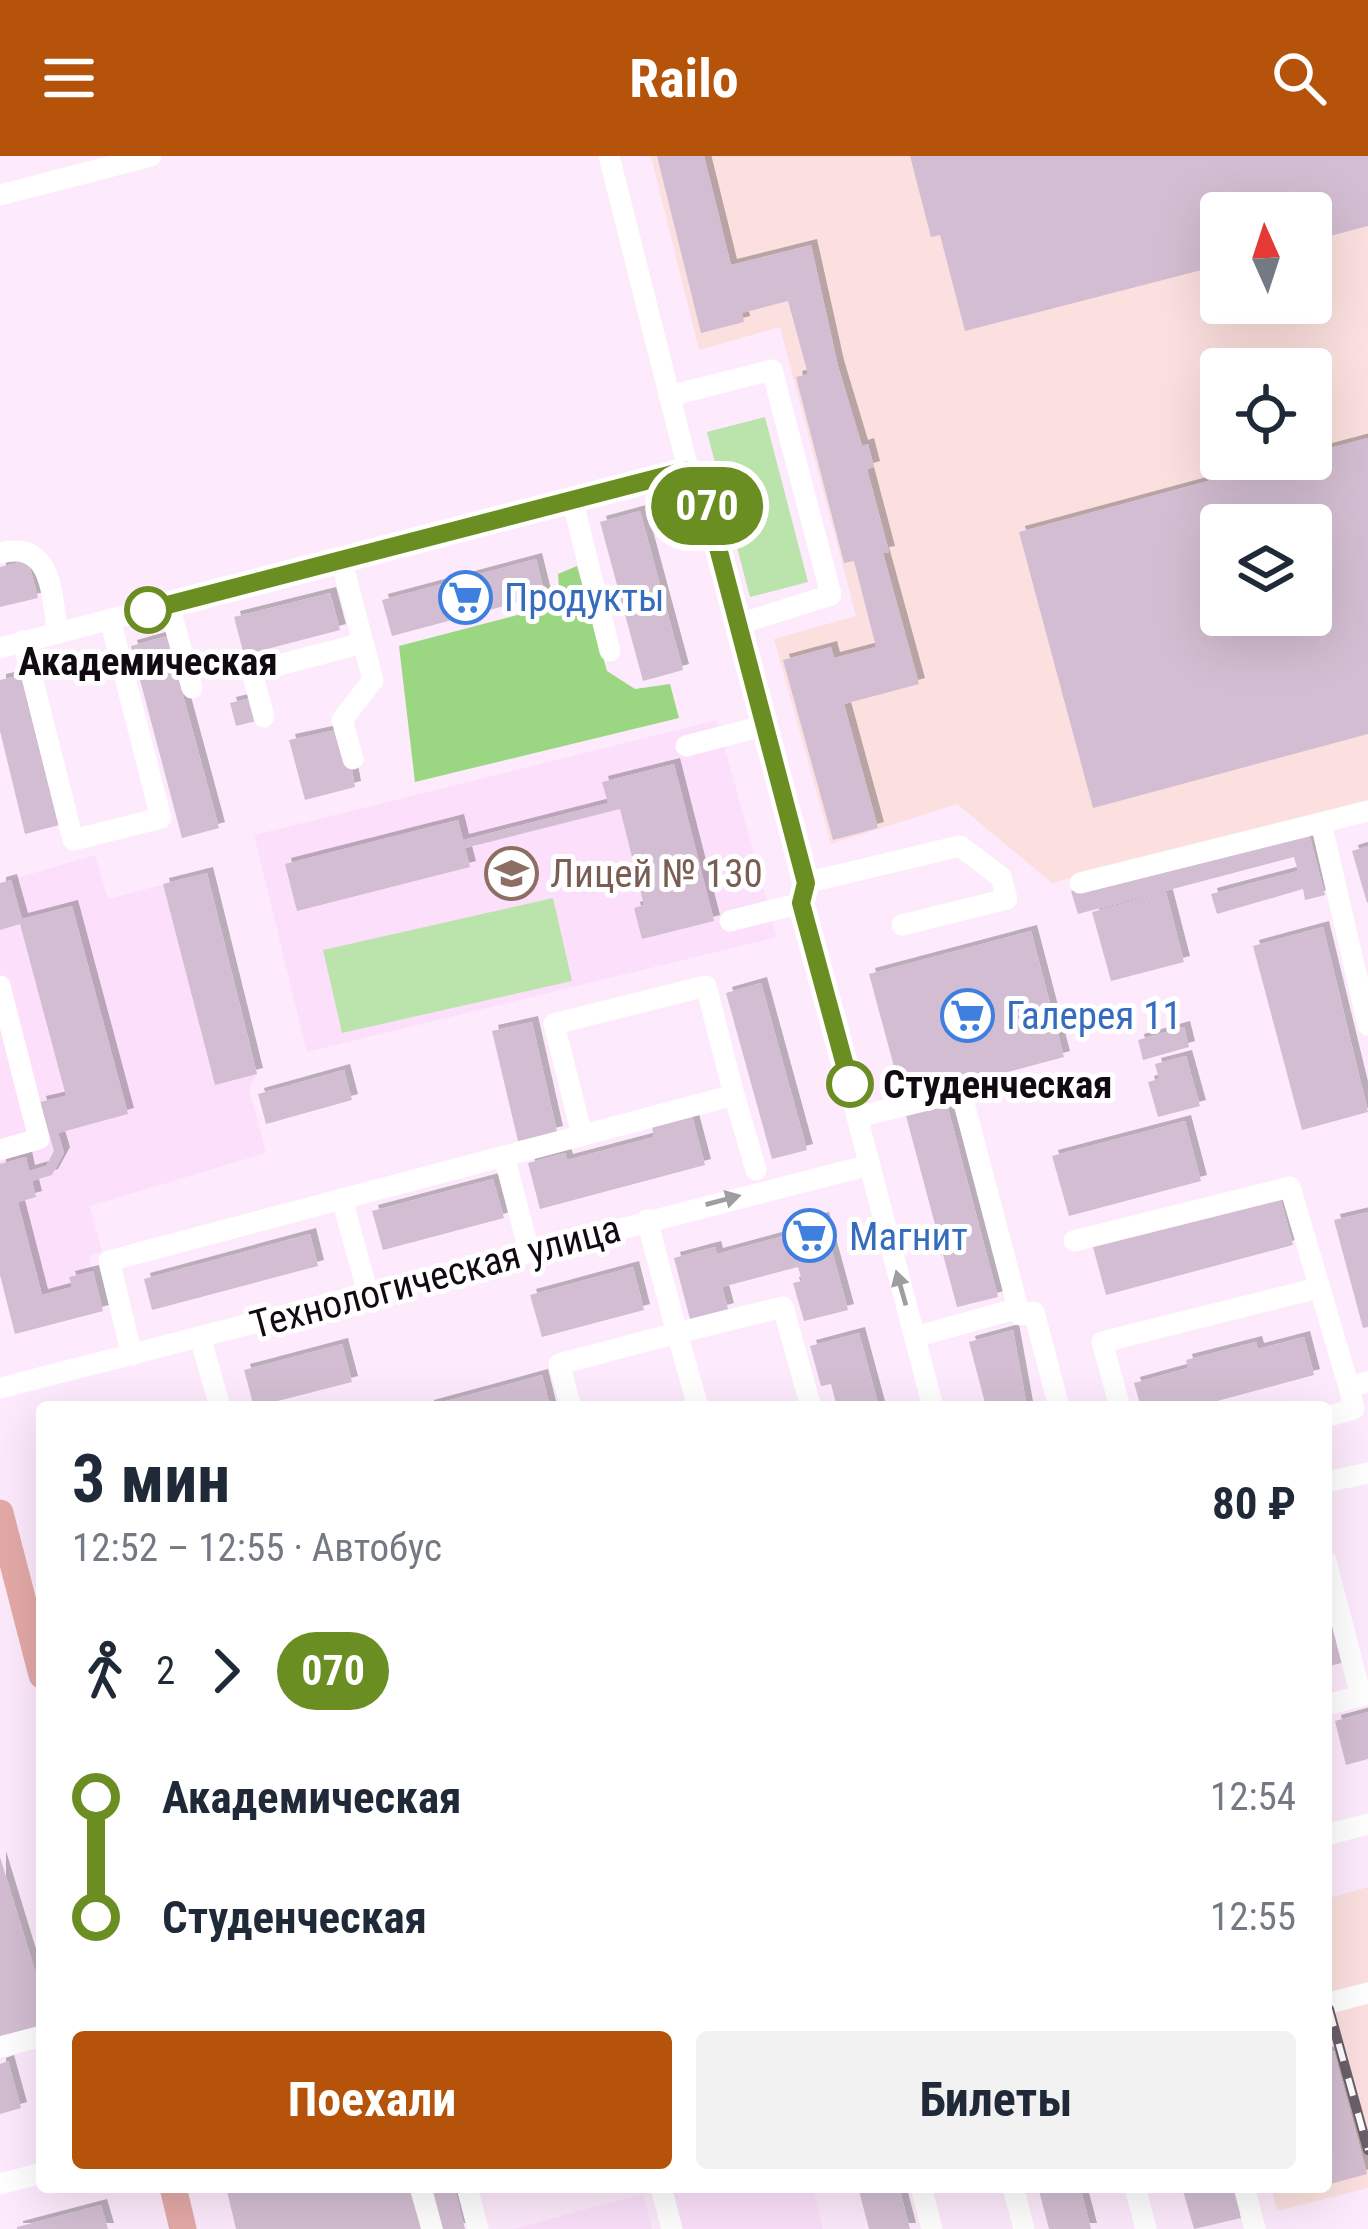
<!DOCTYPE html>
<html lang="ru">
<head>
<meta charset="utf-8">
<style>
  body { margin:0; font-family:"Roboto Condensed",sans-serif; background:#f2f2f3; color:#1f2937; height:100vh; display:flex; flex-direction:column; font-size:45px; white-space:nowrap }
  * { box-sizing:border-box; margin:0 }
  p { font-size:39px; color:#747a83 }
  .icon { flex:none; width:66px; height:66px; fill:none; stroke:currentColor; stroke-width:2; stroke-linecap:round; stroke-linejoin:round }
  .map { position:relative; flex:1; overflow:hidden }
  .details { position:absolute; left:36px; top:1245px; width:1296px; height:792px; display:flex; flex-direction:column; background:#fff; border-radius:12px; box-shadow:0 12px 48px #0002 }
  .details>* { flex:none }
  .badge { padding:0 24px; border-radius:39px; font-size:42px; line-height:78px }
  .needle { width:78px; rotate:357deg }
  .buttons { position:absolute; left:1200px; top:36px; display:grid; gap:24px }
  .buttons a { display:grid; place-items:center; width:132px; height:132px; border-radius:12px; background:#fff; box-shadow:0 12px 48px #0002; font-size:60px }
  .map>.badge { position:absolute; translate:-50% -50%; box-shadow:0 0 0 6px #fff }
  .legs { display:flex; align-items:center; gap:18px; height:132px; padding:0 36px; font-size:39px }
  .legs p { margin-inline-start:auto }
  .head { display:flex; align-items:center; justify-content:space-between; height:204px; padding:0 36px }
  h1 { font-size:66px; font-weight:700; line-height:90px }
  .action { display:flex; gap:24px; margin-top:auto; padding:24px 36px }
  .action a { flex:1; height:138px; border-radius:12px; background:#b45309; color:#fff; font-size:48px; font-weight:700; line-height:138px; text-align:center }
  .action a+a { background:#f2f2f3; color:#1f2937 }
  ul { padding:0 36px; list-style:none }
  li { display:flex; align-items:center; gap:42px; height:120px; font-size:45px }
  li i { display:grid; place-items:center; width:18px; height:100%; margin:0 15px; background:currentColor }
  li i::after { content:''; width:30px; height:30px; margin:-15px; border:9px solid; border-radius:50%; background:#fff }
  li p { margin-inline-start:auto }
  li:first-child i { background:linear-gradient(#0000 50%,currentColor 0) }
  li:last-child i { background:linear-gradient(currentColor 50%,#0000 0) }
  header { display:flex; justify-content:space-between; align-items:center; height:156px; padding:0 36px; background:#b45309; color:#fff; font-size:54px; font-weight:700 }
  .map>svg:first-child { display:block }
  .industrial { fill:#fbe0df; fill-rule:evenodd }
  .built { fill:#fce0fb }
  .green { fill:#bbe3ac }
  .forest { fill:#9bd782 }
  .building { fill:#d3bdd2; fill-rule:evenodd; filter:url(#shadow) }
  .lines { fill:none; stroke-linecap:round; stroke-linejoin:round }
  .minor { stroke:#fff; stroke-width:21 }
  .major { stroke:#e3a9a7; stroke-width:27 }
  .rail-casing { stroke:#6a5f6a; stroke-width:10 }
  .rail { stroke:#fff; stroke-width:6; stroke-dasharray:18; stroke-linecap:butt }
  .oneway { fill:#a09da0 }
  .line-1-casing { stroke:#fff; stroke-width:27 }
  .line-1 { stroke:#6b8e23; stroke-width:18 }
  .stop-1-dot { fill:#fff; stroke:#6b8e23; stroke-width:6 }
  .labels { text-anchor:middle; stroke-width:10; stroke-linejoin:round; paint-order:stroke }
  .shop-label { font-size:39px; fill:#366cbe; stroke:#fff; text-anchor:start }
  .stop-label { font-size:39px; font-weight:bold; fill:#110a11; stroke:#fff }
  .education-label { font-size:39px; fill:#785e54; stroke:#fff; text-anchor:start }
  .street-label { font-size:39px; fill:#110a11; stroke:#fff }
</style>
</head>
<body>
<header><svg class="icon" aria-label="menu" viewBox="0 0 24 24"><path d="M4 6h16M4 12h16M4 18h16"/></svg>Railo<svg class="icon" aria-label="search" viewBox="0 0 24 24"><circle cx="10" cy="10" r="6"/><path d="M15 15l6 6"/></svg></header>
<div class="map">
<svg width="1368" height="2073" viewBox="0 0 1368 2073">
  <defs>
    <filter id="shadow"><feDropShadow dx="6" dy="-6" stdDeviation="0" flood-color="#0004"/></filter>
  </defs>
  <rect width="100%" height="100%" fill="#fdeafc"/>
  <g class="industrial">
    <path d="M651 0H1368V646L1052 727 957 648 831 688 774 483 856 460 780 171 699 194ZM1221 57H1311V147H1221ZM1221 213H1311V303H1221ZM1221 369H1311V459H1221Z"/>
    <polygon points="1368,1731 1368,2032 1277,2055 1271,2031 1326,2031 1326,1743"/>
  </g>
  <g class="built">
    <polygon points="717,564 777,781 307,896 254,679"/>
    <polygon points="95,699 108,743 207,717 257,918 249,932 266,997 90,1050 102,1096 89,1100 103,1155 15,1178 0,1119 0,727"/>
    <polygon points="812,2031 823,2073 681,2073 670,2032"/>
    <polygon points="643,2038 652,2073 513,2073"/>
  </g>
  <g class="green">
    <polygon points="765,261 808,426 750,441 707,276"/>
    <polygon points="553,742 572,825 342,877 323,794"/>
  </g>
  <polygon class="forest" points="577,410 607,515 635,533 670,528 679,562 415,626 399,490 560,448 558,418"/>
  <g class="building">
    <polygon points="657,0 704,0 731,109 811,89 838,210 862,290 868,288 874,311 867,313 889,396 883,397 919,528 844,548 878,672 833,684 783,504 831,491 834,502 876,491 854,405 844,407 796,221 808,218 788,145 742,157 744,166 701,177"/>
    <polygon points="910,0 1368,0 1368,70 1311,85 1311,57 1221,57 1221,109 965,175 940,79 931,81"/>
    <path d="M1368 282V578L1093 652 1019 376 1290 303H1311V297ZM1221 369H1311V459H1221Z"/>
    <polygon points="640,355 683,514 643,525 600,366"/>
    <polygon points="536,403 545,439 392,480 382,444"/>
    <polygon points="28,404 38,442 0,451 0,411"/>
    <polygon points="330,437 340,474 244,499 234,461"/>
    <polygon points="167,480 219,672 182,682 131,490"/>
    <polygon points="22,519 59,669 25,678 0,575 0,524"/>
    <polygon points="251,542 256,565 236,570 230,547"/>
    <polygon points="336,574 347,587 355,631 305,644 289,584"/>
    <polygon points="674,608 714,765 642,783 634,752 644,749 620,653 465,692 470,711 297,755 285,708 458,664 463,684 608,647 602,626"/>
    <polygon points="1308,674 1325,739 1305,744 1303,733 1217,758 1211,738 1298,715 1294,701 1078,758 1071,735"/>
    <polygon points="1368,690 1368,746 1367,747 1352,695"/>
    <polygon points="207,717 257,918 215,929 163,728"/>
    <polygon points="11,724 22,763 72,750 128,958 58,977 64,997 52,1019 32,1025 36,1041 18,1046 42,1139 72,1131 69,1121 93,1115 103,1155 15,1178 0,1119 0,1008 26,1001 29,1015 46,1010 54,995 40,946 66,940 20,768 0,774 0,727"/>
    <polygon points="1166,736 1184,806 1111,825 1092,756"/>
    <polygon points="1323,771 1368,956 1302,974 1253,790"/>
    <polygon points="1031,775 1064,901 903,944 869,818"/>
    <polygon points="761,827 807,994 772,1003 726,837"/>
    <polygon points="532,866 557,976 518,985 492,875"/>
    <polygon points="1184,871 1189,891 1143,904 1138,884"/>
    <polygon points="1186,900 1200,950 1158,961 1148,926 1159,923 1155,908"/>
    <polygon points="344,914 352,944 266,968 258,938"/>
    <polygon points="946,945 998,1141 957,1151 905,956"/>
    <polygon points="692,960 705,1009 540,1053 528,1007 565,997 567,1004 654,981 652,971"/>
    <polygon points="1185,965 1201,1025 1069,1060 1052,1000"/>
    <polygon points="493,1023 504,1062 383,1094 372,1055"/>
    <polygon points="1280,1041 1293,1089 1106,1139 1093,1091"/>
    <polygon points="1368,1056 1368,1171 1363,1172 1334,1064"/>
    <polygon points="823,1062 848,1154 804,1165 793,1127 802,1125 798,1111 722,1131 728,1153 690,1163 674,1102 715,1091 717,1098 787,1079 785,1072"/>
    <polygon points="310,1078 318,1110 152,1154 144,1123"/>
    <polygon points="633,1111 644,1154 542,1181 530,1139"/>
    <polygon points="1013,1174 1027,1251 986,1251 969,1186"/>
    <polygon points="859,1177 879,1251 837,1251 831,1228 821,1230 810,1190"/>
    <polygon points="1304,1181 1314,1219 1195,1251 1141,1251 1134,1227 1188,1212 1186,1204 1256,1186 1258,1193"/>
    <polygon points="342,1188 352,1226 254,1251 244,1214"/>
    <polygon points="542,1219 550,1251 428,1251 428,1250"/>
    <polygon points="1326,1439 1345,1506 1326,1511"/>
    <polygon points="1368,1556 1368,1603 1346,1609 1335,1565"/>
    <polygon points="0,1701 42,1838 42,1870 0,1880"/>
    <polygon points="1334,1895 1367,2018 1326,2029 1326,1897"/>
    <polygon points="8,1905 21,1952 0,1958 0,1908"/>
    <polygon points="226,2031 411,2031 421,2073 236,2073"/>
    <polygon points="432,2031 454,2031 465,2073 443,2073"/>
    <polygon points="858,2031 899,2031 910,2073 869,2073"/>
    <polygon points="1038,2031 1080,2031 1091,2073 1049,2073"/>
    <polygon points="1182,2031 1232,2031 1241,2062 1194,2073"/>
    <polygon points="101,2049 108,2073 17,2073 17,2071"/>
  </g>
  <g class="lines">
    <g class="minor">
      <polyline points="609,0 688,313 707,346 805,727 801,747 933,1251"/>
      <polyline points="0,39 151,0"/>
      <polyline points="669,240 772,214 831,439 736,469"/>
      <polyline points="572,342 610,495"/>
      <path d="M0 397C53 384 51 438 58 477"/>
      <polyline points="341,403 373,524 342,564 353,603"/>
      <polyline points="169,449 192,532"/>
      <polyline points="23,485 73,684 161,662 110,463"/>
      <polyline points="0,492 688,313"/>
      <polyline points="264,561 252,516 363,487"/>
      <polyline points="686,590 763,570"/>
      <polyline points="1321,667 1368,869"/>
      <polyline points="805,727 960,690 1001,721 1007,743 902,769"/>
      <polyline points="1080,727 1368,655"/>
      <polyline points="730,765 801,747"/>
      <polyline points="0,830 39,983 0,994"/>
      <polyline points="857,961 961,936 1018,1152 915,1181"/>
      <polyline points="582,979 554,868 706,830 734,939"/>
      <polyline points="504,1000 529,1095"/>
      <polyline points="342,1043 368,1138"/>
      <polyline points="647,1064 677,1177 783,1151 811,1251"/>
      <polyline points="1074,1085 1290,1031 1349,1231"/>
      <polyline points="1018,1152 1020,1159 1034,1156 1059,1251"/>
      <polyline points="200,1181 220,1251"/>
      <polyline points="132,1199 109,1105 734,939 756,1014"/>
      <polyline points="0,1232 870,1009"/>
      <polyline points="571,1251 559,1208 677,1177 698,1251"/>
      <polyline points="1120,1251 1102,1186 1318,1132"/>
      <polyline points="1326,1261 1354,1253 1349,1231 1368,1226"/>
      <polyline points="1326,1326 1368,1317"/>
      <polyline points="1326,1405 1361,1540"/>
      <polyline points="1326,1549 1368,1538"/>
      <polyline points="1326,1679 1368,1668"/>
      <polyline points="1326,1848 1368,1837"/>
      <polyline points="0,1891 42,1880"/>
      <polyline points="0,2028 42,2017"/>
      <polyline points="420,2031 432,2073"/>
      <polyline points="467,2031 478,2073"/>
      <polyline points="661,2031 672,2073"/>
      <polyline points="921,2031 932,2073"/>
      <polyline points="1013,2031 1024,2073"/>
      <polyline points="1135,2031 1146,2073"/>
      <polyline points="1244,2031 1255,2073"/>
    </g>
    <g class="major">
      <polyline points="0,1357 42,1519"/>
      <polyline points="173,2031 183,2073"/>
    </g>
    <defs>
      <polyline id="rail" points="1329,1853 1368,1994"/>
    </defs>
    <use href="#rail" class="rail-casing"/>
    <use href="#rail" class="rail"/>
  </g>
  <defs><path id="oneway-solid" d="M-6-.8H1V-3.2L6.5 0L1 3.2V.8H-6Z" transform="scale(3)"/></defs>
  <g class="oneway">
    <use href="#oneway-solid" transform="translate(723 1044) rotate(-15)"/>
    <use href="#oneway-solid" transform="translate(901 1132) rotate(-106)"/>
  </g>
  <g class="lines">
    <defs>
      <polyline id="line-1" points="148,454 688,314 706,346 806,727 801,747 850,928"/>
    </defs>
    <use href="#line-1" class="line-1-casing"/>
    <use href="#line-1" class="line-1"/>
  </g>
  <defs>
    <symbol id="supermarket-ring" viewBox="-11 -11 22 22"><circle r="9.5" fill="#fff" stroke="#3f7fe0" stroke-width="1.5"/><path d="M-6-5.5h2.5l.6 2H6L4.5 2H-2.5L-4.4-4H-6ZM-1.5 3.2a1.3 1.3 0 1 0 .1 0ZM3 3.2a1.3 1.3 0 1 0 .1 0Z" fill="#3f7fe0"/></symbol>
    <symbol id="school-ring" viewBox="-11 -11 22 22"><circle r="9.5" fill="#fff" stroke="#8d6e63" stroke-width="1.5"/><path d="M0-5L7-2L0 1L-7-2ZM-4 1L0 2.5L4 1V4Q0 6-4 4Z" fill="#8d6e63"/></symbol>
  </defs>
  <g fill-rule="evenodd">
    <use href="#supermarket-ring" x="436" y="412" width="59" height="59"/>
    <use href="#school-ring" x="482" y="688" width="59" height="59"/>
    <use href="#supermarket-ring" x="938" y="830" width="59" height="59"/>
    <use href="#supermarket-ring" x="780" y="1050" width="59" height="59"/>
  </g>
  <g class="stop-1-dot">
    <circle cx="148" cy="454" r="21"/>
    <circle cx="850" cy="928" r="21"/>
  </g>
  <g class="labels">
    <g class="shop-label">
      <text x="504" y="455">Продукты</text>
      <text x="1006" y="873">Галерея 11</text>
      <text x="849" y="1094">Магнит</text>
    </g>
    <g class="stop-label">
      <text x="148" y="519">Академическая</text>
      <text x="883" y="942" text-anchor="start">Студенческая</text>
    </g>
    <g class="education-label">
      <text x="550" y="731">Лицей № 130</text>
    </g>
    <g class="street-label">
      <text transform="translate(435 1120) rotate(-15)" y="14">Технологическая улица</text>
    </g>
  </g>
</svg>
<div class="buttons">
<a><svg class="needle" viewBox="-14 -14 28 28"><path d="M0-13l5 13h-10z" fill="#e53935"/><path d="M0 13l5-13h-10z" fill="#747a83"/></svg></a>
<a><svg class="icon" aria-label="locate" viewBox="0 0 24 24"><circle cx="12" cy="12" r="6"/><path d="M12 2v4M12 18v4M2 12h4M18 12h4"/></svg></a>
<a><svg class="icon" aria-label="layers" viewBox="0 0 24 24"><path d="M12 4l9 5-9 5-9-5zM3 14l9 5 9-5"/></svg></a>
</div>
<b class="badge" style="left:707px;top:350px;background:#6b8e23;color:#fff">070</b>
<section class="details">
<div class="head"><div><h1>3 мин</h1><p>12:52 – 12:55 · Автобус</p></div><b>80 ₽</b></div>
<div class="legs"><svg class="icon" aria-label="walk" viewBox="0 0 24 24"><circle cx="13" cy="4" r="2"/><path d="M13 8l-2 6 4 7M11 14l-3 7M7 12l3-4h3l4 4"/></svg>2<svg class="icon" aria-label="forward" viewBox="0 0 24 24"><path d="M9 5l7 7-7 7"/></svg><b class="badge" style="background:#6b8e23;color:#fff">070</b></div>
<ul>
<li><i style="color:#6b8e23"></i><b>Академическая</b><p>12:54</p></li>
<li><i style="color:#6b8e23"></i><b>Студенческая</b><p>12:55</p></li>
</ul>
<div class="action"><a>Поехали</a><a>Билеты</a></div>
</section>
</div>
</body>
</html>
